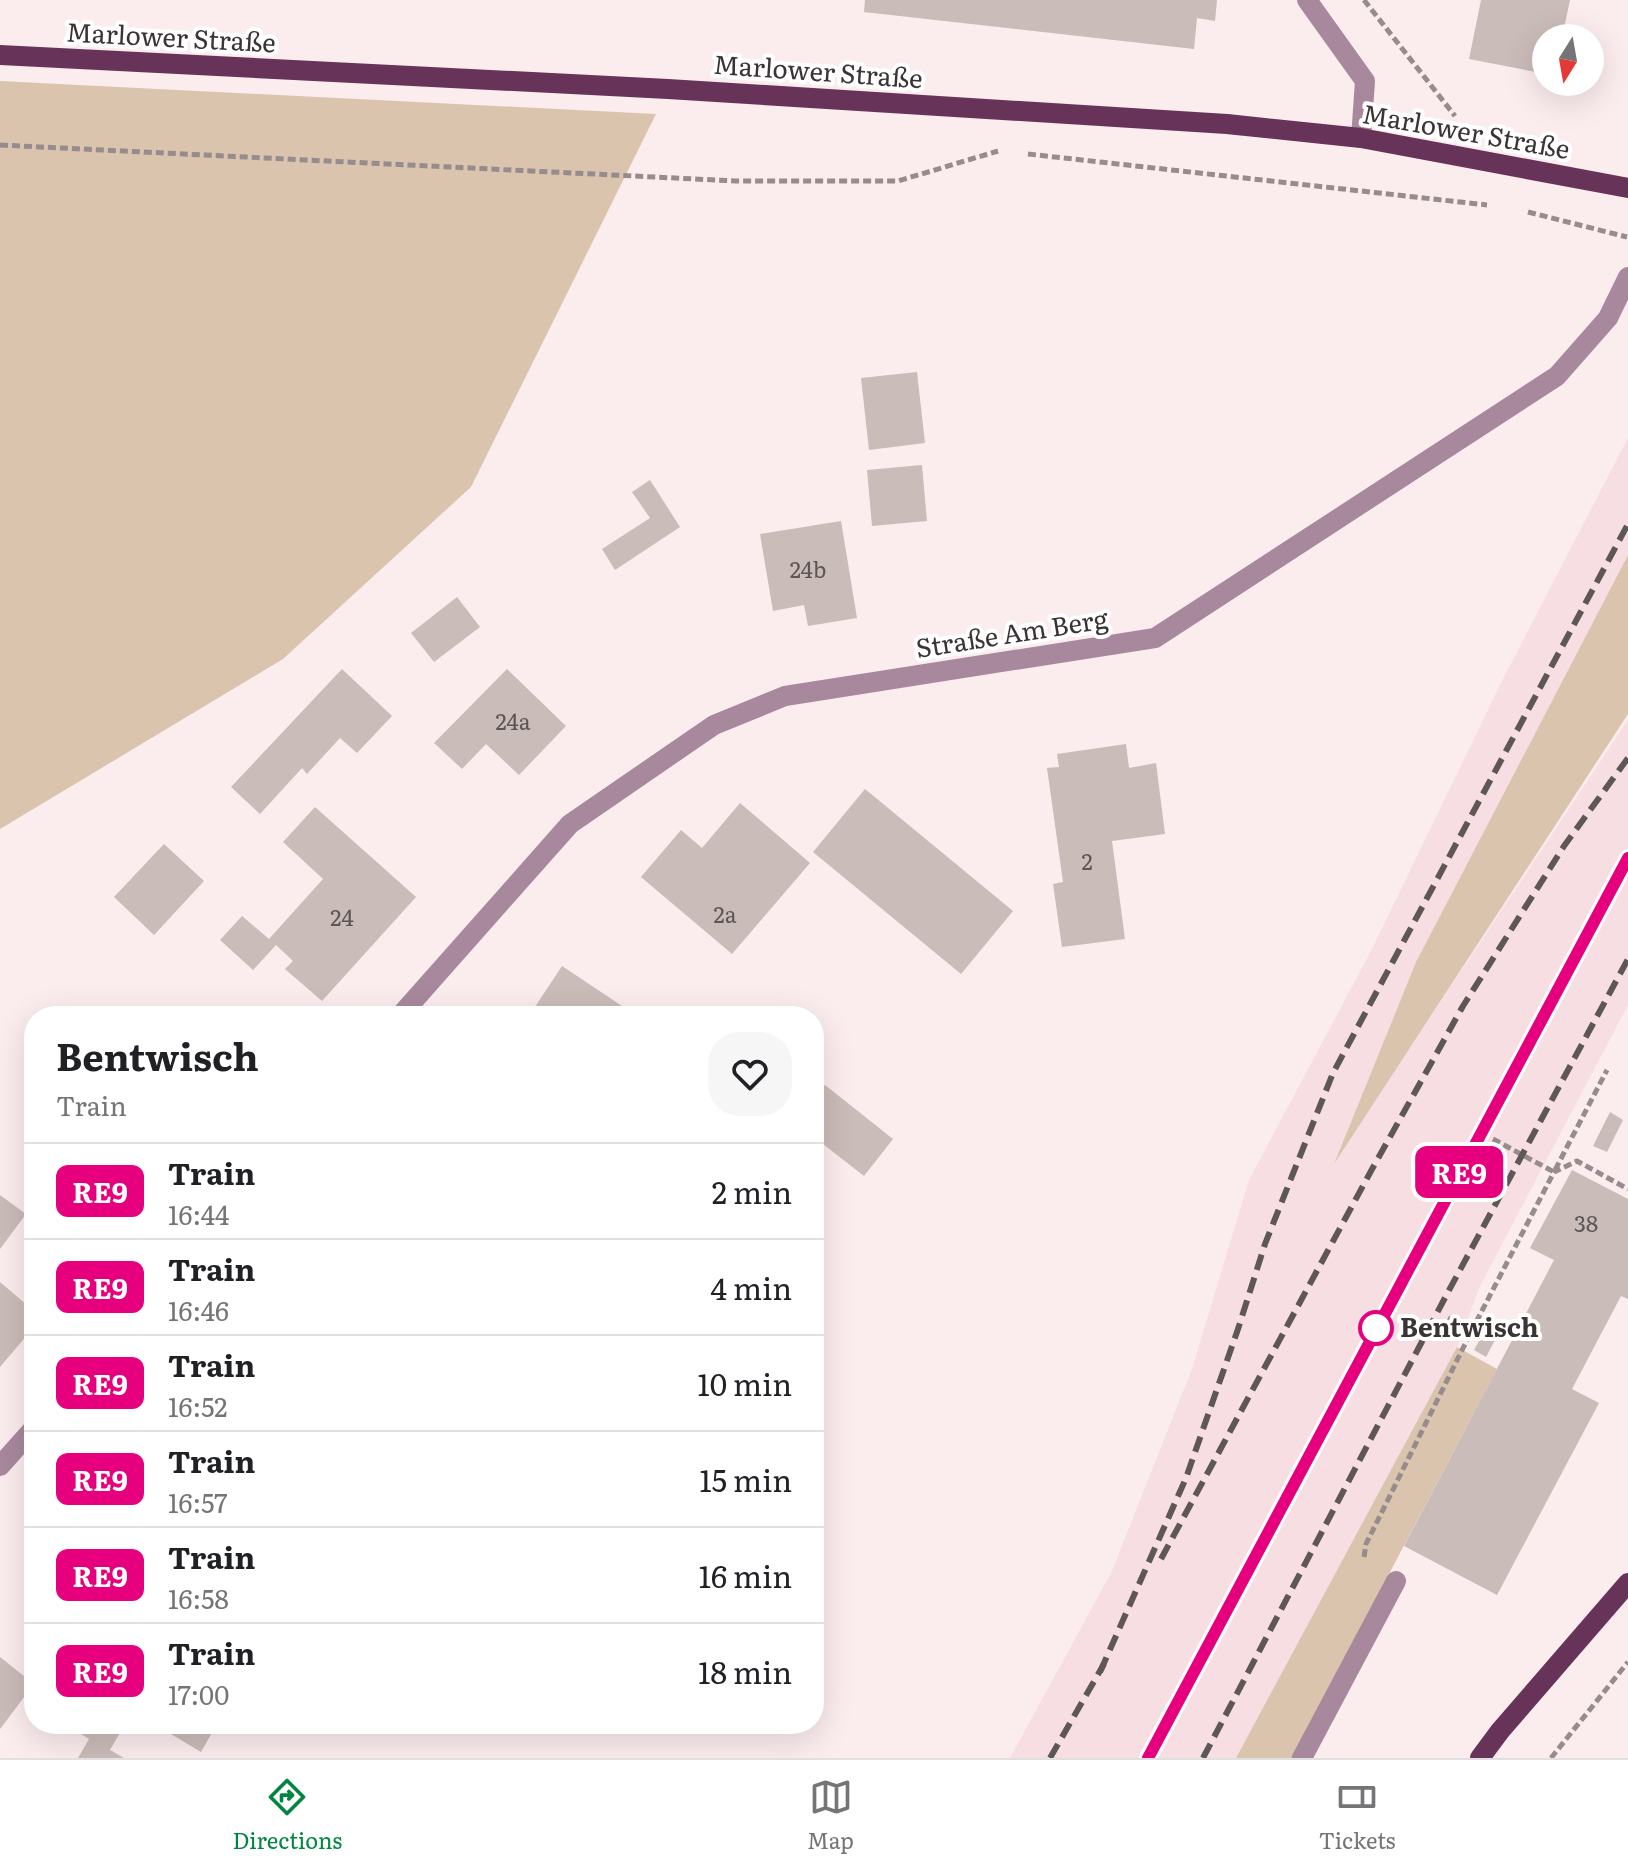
<!DOCTYPE html>
<html lang="en">
<head>
<meta charset="utf-8">
<style>
  body { margin:0; font-family:Literata,serif; background:#f6f6f6; color:#202124; height:100vh; display:flex; flex-direction:column; font-size:30px; white-space:nowrap }
  * { box-sizing:border-box; margin:0 }
  p { font-size:26px; color:#757577 }
  .icon { flex:none; width:44px; height:44px; fill:none; stroke:currentColor; stroke-width:2; stroke-linecap:round; stroke-linejoin:round }
  .map { position:relative; flex:1; overflow:hidden }
  .sheet { position:absolute; left:24px; top:1006px; width:800px; height:728px; display:flex; flex-direction:column; background:#fff; border-radius:32px; box-shadow:0 8px 32px #0002 }
  .sheet>* { flex:none }
  .badge { padding:0 16px; border-radius:12px; font-size:28px; line-height:52px }
  .needle { width:52px; rotate:191deg }
  .fabs { position:absolute; left:1532px; top:24px; display:grid; gap:16px }
  .fabs a { display:grid; place-items:center; width:72px; height:72px; border-radius:50%; background:#fff; box-shadow:0 8px 32px #0002; font-size:40px }
  .map>.badge { position:absolute; translate:-50% -50%; box-shadow:0 0 0 4px #fff }
  .round { display:grid; place-items:center; flex:none; width:84px; height:84px; border-radius:32px; background:#f6f6f6 }
  .overview { display:flex; align-items:center; justify-content:space-between; height:136px; padding:0 32px }
  h1 { font-size:38px; font-weight:700; line-height:60px }
  ul { padding:0; list-style:none }
  li { display:flex; align-items:center; gap:24px; height:96px; padding:0 32px; border-top:2px solid #e0e0e0 }
  li div { flex:1 }
  li b { display:block; font-size:30px }
  li em { font-style:normal }
  li .badge { min-width:88px; font-weight:700; text-align:center }
  .menu { display:flex; justify-content:space-around; align-items:center; height:112px; border-top:2px solid #e0e0e0; background:#fff; font-size:22px; color:#757577 }
  .menu a { display:grid; justify-items:center; gap:4px }
  .menu .active { color:#018641 }
  .map>svg:first-child { display:block }
  .built { fill:#f6dee2 }
  .green { fill:#dbc4ae }
  .building { fill:#cabcb8 }
  .lines { fill:none; stroke-linecap:round; stroke-linejoin:round }
  .path { stroke:#968c8d; stroke-width:5; stroke-dasharray:8 4; stroke-linecap:butt }
  .minor { stroke:#a8889d; stroke-width:20 }
  .major { stroke:#683359; stroke-width:20 }
  .rail { stroke:#5e5758; stroke-width:6; stroke-dasharray:16 8; stroke-linecap:butt }
  .line-casing { stroke:#fff; stroke-width:18 }
  .line { stroke:#e6007e; stroke-width:12 }
  .stop-dot { fill:#fff; stroke:#e6007e; stroke-width:4 }
  .labels { text-anchor:middle; stroke-width:8; stroke-linejoin:round; paint-order:stroke }
  .number-label { font-size:22px; fill:#5e5656 }
  .street-label { font-size:26px; fill:#3a3435; stroke:#fff }
  .stop-label { font-size:26px; font-weight:bold; fill:#3a3435; stroke:#fff; text-anchor:start }
</style>
</head>
<body>
<div class="map">
<svg width="1628" height="1758" viewBox="0 0 1628 1758">
  <rect width="100%" height="100%" fill="#fbecee"/>
  <polygon class="built" points="1628,438 1628,555 1416,962 1336,1159 1628,720 1628,1005 1480,1286 1457,1347 1236,1758 1010,1758 1112,1571 1192,1369 1249,1180 1371,951 1503,679"/>
  <g class="green">
    <polygon points="0,81 656,114 471,487 283,659 0,829"/>
    <polygon points="1628,555 1628,714 1334,1164 1416,962"/>
    <polygon points="1457,1347 1497,1369 1292,1758 1236,1758"/>
  </g>
  <g class="building">
    <polygon points="865,0 1217,0 1215,21 1197,18 1194,49 864,12"/>
    <polygon points="1481,0 1570,0 1562,38 1546,38 1546,74 1469,59"/>
    <polygon points="917,372 925,443 869,450 861,378"/>
    <polygon points="922,465 927,521 872,526 867,470"/>
    <polygon points="650,480 680,527 615,570 602,549 650,518 632,492"/>
    <polygon points="841,521 857,618 808,626 804,605 773,611 760,534"/>
    <polygon points="457,597 480,627 434,662 411,633"/>
    <polygon points="342,669 392,716 357,753 340,738 307,774 302,768 260,814 231,787"/>
    <polygon points="507,669 566,726 519,775 486,744 462,769 434,743"/>
    <polygon points="1126,744 1129,768 1156,763 1165,834 1112,841 1125,939 1062,947 1053,884 1063,882 1047,768 1059,767 1057,754"/>
    <polygon points="865,789 1013,911 961,974 813,852"/>
    <polygon points="740,803 810,863 732,954 641,877 681,830 702,848"/>
    <polygon points="315,807 416,897 322,1001 285,969 293,961 276,945 253,970 220,940 242,916 269,939 323,879 283,842"/>
    <polygon points="164,844 204,881 154,935 114,897"/>
    <polygon points="562,966 637,1016 529,1016"/>
    <polygon points="825,1085 893,1139 864,1176 814,1137 814,1099"/>
    <polygon points="1610,1112 1623,1120 1607,1152 1593,1146"/>
    <polygon points="1572,1170 1628,1199 1628,1299 1621,1296 1572,1389 1599,1403 1497,1595 1404,1546 1554,1260 1530,1248"/>
    <polygon points="0,1195 26,1214 0,1249"/>
    <polygon points="0,1282 34,1311 34,1327 0,1367"/>
    <polygon points="1490,1321 1502,1327 1486,1357 1474,1350"/>
    <polygon points="0,1657 34,1684 0,1729"/>
    <polygon points="65,1724 125,1724 110,1750 124,1758 78,1758 89,1739"/>
    <polygon points="154,1724 217,1724 201,1752"/>
  </g>
  <g class="lines">
    <g class="path">
      <polyline points="1364,0 1455,116"/>
      <polyline points="0,145 736,181 898,181 998,151"/>
      <polyline points="1028,154 1487,205"/>
      <polyline points="1528,212 1627,237"/>
      <polyline points="1493,1139 1554,1172 1607,1070"/>
      <polyline points="1448,1318 1472,1330 1554,1172 1577,1161 1628,1189"/>
      <polyline points="1364,1557 1366,1544 1472,1330"/>
      <polyline points="1551,1758 1628,1662"/>
    </g>
    <g class="minor">
      <polyline points="1307,0 1365,81 1361,138"/>
      <polyline points="400,1016 570,824 714,725 785,696 1155,638 1557,376 1608,318 1628,277"/>
      <polyline points="0,1466 34,1428"/>
      <polyline points="1302,1758 1396,1581"/>
    </g>
    <g class="major">
      <polyline points="0,55 668,89 1227,124 1361,138 1628,188"/>
      <polyline points="1480,1758 1500,1731 1628,1583"/>
    </g>
    <g class="rail">
      <polyline points="1161,1559 1371,1171 1463,1006 1564,846 1628,758"/>
      <polyline points="1100,1672 1186,1478 1238,1329 1265,1244 1333,1073 1628,524"/>
      <polyline points="1050,1758 1104,1664"/>
      <polyline points="1148,1758 1593,920 1628,858"/>
      <polyline points="1203,1758 1447,1294 1628,959"/>
    </g>
  </g>
  <g class="lines">
    <defs>
      <polyline id="line" points="1148,1758 1628,858"/>
    </defs>
    <use href="#line" class="line-casing"/>
    <use href="#line" class="line"/>
  </g>
  <circle class="stop-dot" cx="1376" cy="1328" r="16"/>
  <g class="labels">
    <g class="number-label">
      <text x="808" y="578">24b</text>
      <text x="513" y="730">24a</text>
      <text x="1087" y="870">2</text>
      <text x="725" y="923">2a</text>
      <text x="342" y="926">24</text>
      <text x="1586" y="1232">38</text>
    </g>
    <g class="street-label">
      <text transform="translate(171 38) rotate(3)" y="9">Marlower Straße</text>
      <text transform="translate(818 72) rotate(4)" y="9">Marlower Straße</text>
      <text transform="translate(1466 132) rotate(10)" y="9">Marlower Straße</text>
      <text transform="translate(1012 634) rotate(-9)" y="9">Straße Am Berg</text>
    </g>
    <g class="stop-label">
      <text x="1400" y="1337">Bentwisch</text>
    </g>
  </g>
</svg>
<div class="fabs">
<a><svg class="needle" viewBox="-14 -14 28 28"><path d="M0-13l5 13h-10z" fill="#e53935"/><path d="M0 13l5-13h-10z" fill="#757577"/></svg></a>
</div>
<b class="badge" style="left:1459px;top:1172px;background:#e6007e;color:#fff">RE9</b>
<section class="sheet">
<div class="overview"><div><h1>Bentwisch</h1><p>Train</p></div><a class="round"><svg class="icon" aria-label="heart" viewBox="0 0 24 24"><path d="M12 20l-8-8c-3-5 5-10 8-4 3-6 11-1 8 4z"/></svg></a></div>
<ul>
<li><span class="badge" style="background:#e6007e;color:#fff">RE9</span><div><b>Train</b><p>16:44</p></div><em>2 min</em></li>
<li><span class="badge" style="background:#e6007e;color:#fff">RE9</span><div><b>Train</b><p>16:46</p></div><em>4 min</em></li>
<li><span class="badge" style="background:#e6007e;color:#fff">RE9</span><div><b>Train</b><p>16:52</p></div><em>10 min</em></li>
<li><span class="badge" style="background:#e6007e;color:#fff">RE9</span><div><b>Train</b><p>16:57</p></div><em>15 min</em></li>
<li><span class="badge" style="background:#e6007e;color:#fff">RE9</span><div><b>Train</b><p>16:58</p></div><em>16 min</em></li>
<li><span class="badge" style="background:#e6007e;color:#fff">RE9</span><div><b>Train</b><p>17:00</p></div><em>18 min</em></li>
</ul>
</section>
</div>
<nav class="menu">
<a class="active"><svg class="icon" aria-label="directions" viewBox="0 0 24 24"><path d="M12 3l9 9-9 9-9-9zM9 14v-3h6M13 9l2 2-2 2"/></svg>Directions</a>
<a><svg class="icon" aria-label="map" viewBox="0 0 24 24"><path d="M3 6l6-2 6 2 6-2v14l-6 2-6-2-6 2zM9 4v14M15 6v14"/></svg>Map</a>
<a><svg class="icon" aria-label="tickets" viewBox="0 0 24 24"><path d="M3 7h18v10H3zM15 7v10"/></svg>Tickets</a>
</nav>
</body>
</html>
